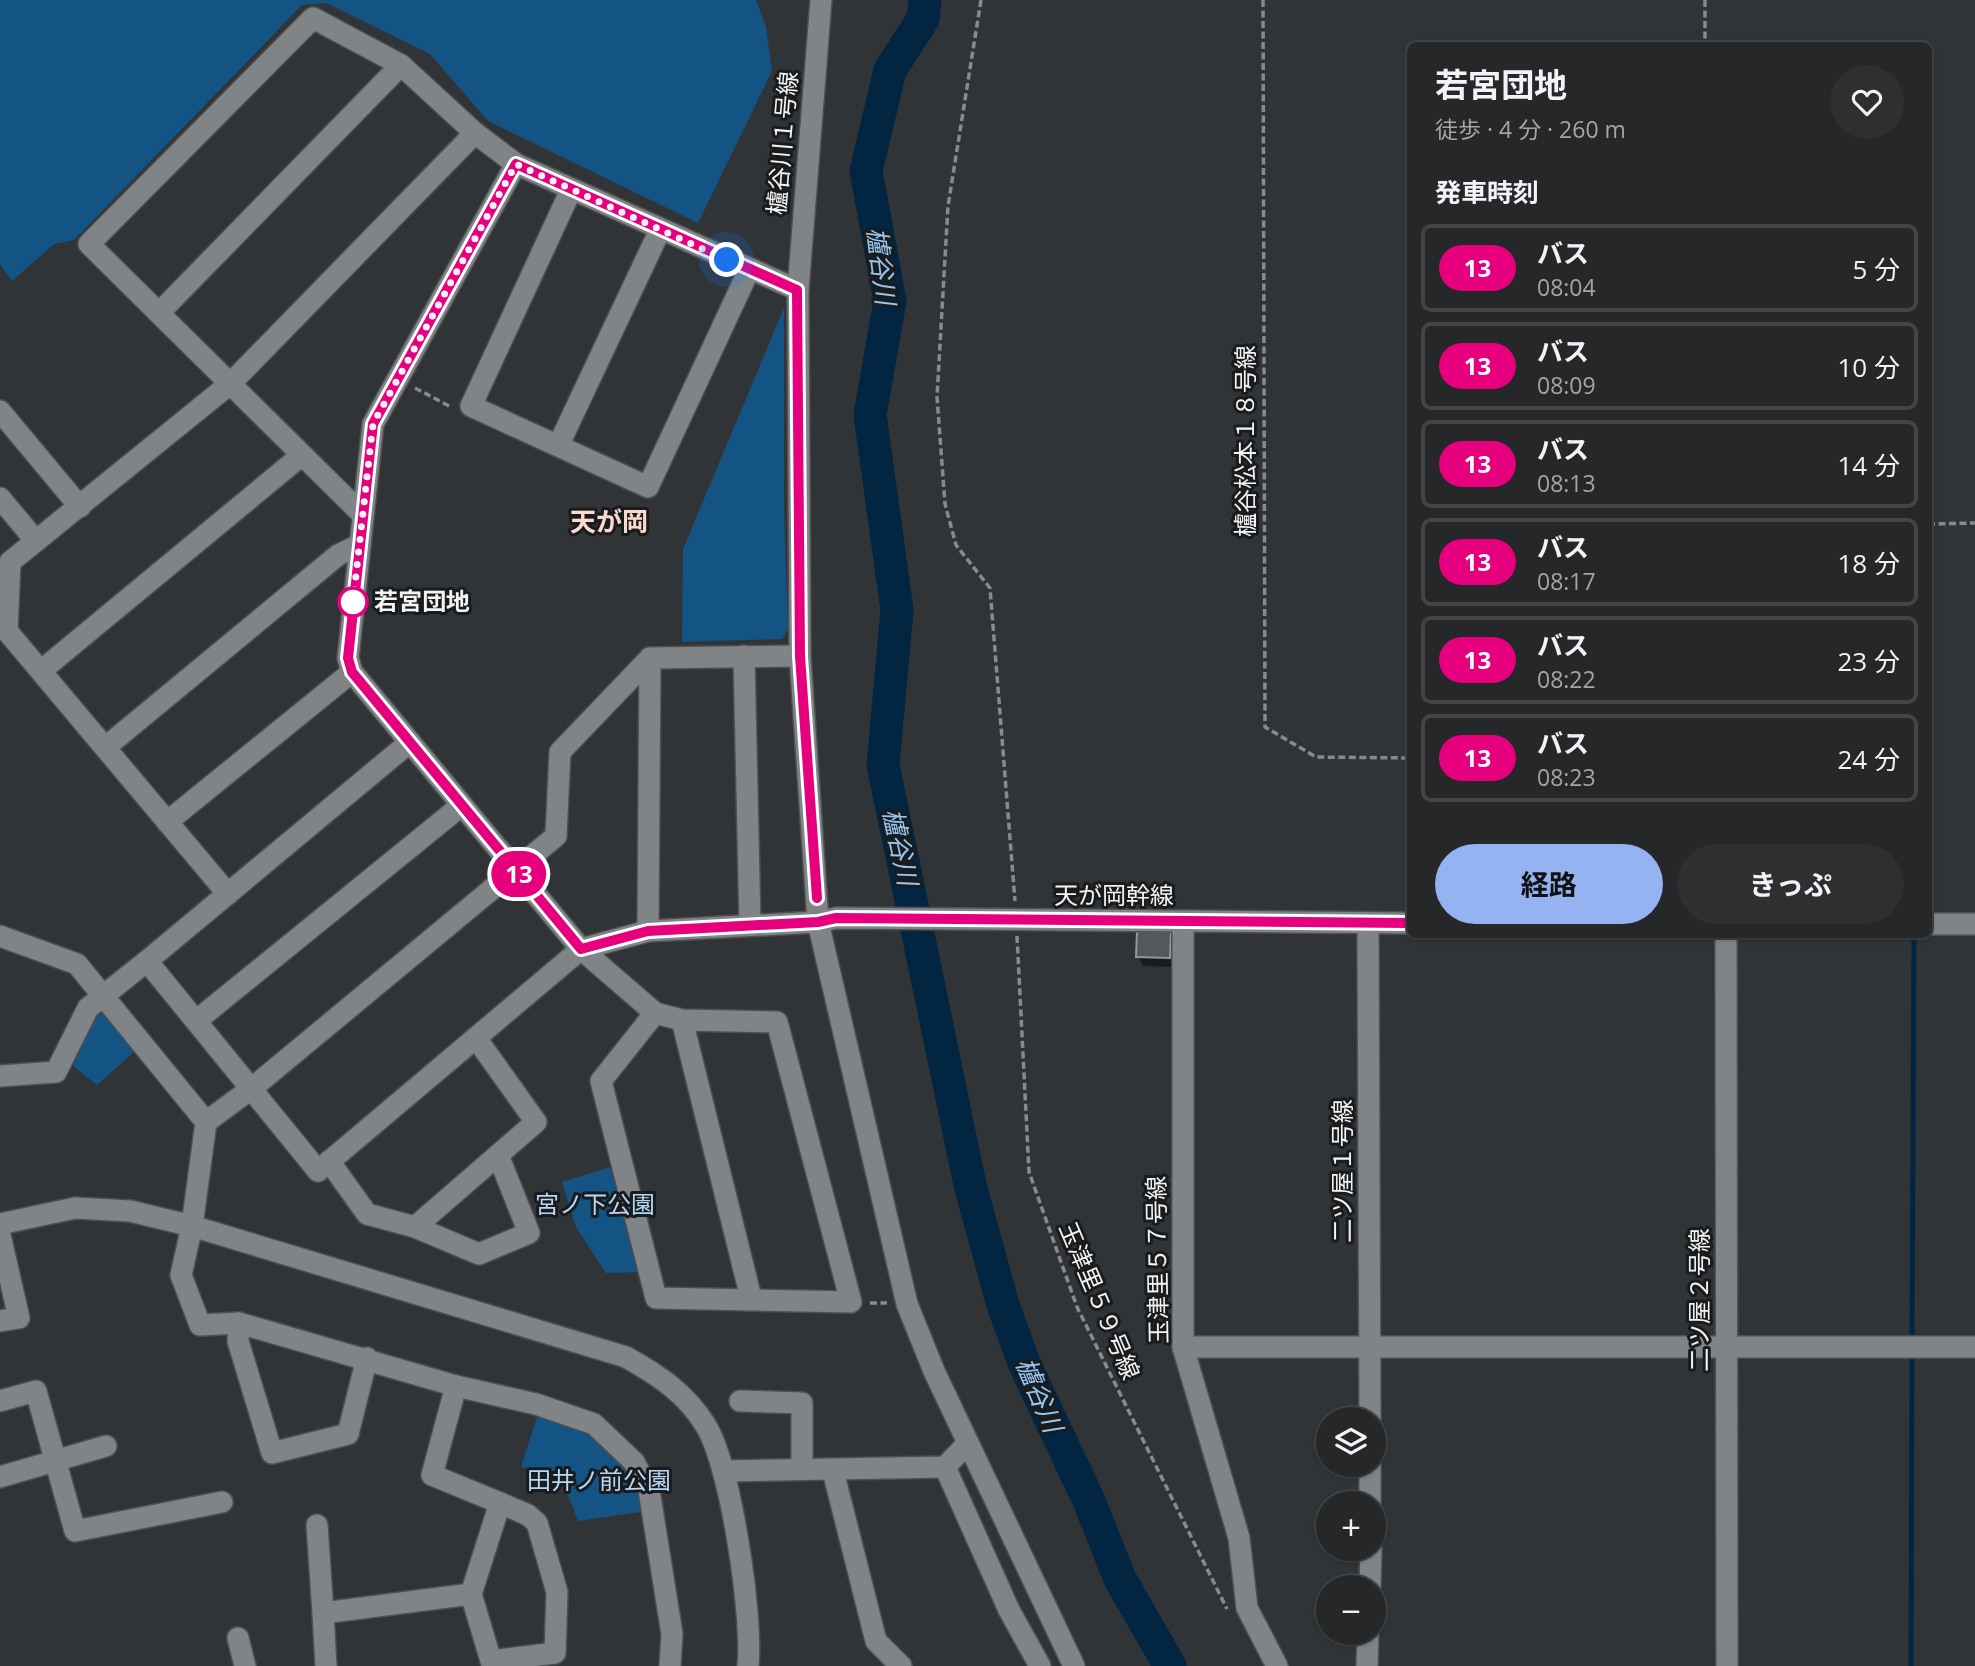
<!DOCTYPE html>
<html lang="ja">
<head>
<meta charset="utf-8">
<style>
  body { margin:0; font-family:"Open Sans","Noto Sans JP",sans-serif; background:#2d2f30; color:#f1f3f6; height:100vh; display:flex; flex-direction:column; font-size:26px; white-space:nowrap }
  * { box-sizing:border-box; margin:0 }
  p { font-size:23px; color:#a3a5a8 }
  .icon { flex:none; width:38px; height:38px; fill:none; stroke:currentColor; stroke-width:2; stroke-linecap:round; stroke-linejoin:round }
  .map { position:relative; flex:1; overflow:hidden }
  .details { position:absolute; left:1407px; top:42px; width:525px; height:896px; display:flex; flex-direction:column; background:#252728; border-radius:10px; box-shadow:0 2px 5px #0004,0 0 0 2px #424445 }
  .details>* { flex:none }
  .badge { padding:0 14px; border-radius:23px; font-size:24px; line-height:46px }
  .controls { position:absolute; left:1316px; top:1407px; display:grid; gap:14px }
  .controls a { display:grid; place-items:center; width:70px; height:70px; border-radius:50%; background:#252728; box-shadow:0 2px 5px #0004,0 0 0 2px #424445; font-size:35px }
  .you { position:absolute; width:35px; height:35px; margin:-18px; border:5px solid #fff; border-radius:50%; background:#1a73e8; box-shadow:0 0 0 10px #1a73e833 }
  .map>.badge { position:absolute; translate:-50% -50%; box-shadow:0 0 0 4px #fff }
  h2 { padding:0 28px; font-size:26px; line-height:63px }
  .round { display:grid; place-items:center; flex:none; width:74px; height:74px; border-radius:37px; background:#2d2f30 }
  .overview { display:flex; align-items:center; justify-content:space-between; height:119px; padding:0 28px }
  h1 { font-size:33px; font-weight:700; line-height:52px }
  .button { display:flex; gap:14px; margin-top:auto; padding:14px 28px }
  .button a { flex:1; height:80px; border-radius:42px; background:#95b2f1; color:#111; font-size:28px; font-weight:700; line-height:80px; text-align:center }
  .button a+a { background:#2d2f30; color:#f1f3f6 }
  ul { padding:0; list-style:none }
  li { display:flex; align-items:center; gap:21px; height:88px; margin:0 14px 10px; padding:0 14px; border:4px solid #424445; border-radius:10px }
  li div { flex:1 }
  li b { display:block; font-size:26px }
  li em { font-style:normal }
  li .badge { min-width:77px; font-weight:700; text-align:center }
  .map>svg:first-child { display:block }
  .green { fill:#145485 }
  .shadow { fill:#0007 }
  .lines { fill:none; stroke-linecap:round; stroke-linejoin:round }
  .stream { stroke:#022642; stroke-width:5 }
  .river { stroke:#022642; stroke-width:33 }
  .building { fill:#55585a; stroke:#93969a; stroke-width:2 }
  .minor-casing { stroke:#4d4f52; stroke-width:24 }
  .tertiary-casing { stroke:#4d4f52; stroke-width:24 }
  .path { stroke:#888a8c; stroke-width:3.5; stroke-dasharray:7 3.5; stroke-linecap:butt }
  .minor { stroke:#808487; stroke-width:21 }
  .tertiary { stroke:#808487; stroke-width:21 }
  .line-casing { stroke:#fff; stroke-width:16 }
  .line { stroke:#e6007e; stroke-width:10 }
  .walk { stroke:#f1f3f5; stroke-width:7; stroke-dasharray:0 12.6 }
  .stop-dot { fill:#fff; stroke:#e6007e; stroke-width:3.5 }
  .labels { text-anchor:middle; stroke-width:6; stroke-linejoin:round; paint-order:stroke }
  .street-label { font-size:24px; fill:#f1f3f5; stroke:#1a1b1c }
  .stop-label { font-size:24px; font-weight:bold; fill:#f1f3f5; stroke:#1a1b1c; text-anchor:start }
  .park-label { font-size:24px; fill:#b7d7f6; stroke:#1a1b1c }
  .water-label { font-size:26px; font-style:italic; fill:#94c6f3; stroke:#1a1b1c }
  .neighbourhood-label { font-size:26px; font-weight:bold; fill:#fad9cf; stroke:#1a1b1c }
</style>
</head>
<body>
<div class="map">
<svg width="1975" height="1666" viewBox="0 0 1975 1666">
  <rect width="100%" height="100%" fill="#313436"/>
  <g class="green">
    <polygon points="0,0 756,0 766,27 772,71 698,223 488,121 430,54 326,3 302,5 74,240 54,244 12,281 0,264"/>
    <polygon points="784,308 784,511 788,629 782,639 682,642 683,549"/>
    <polygon points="104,1012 135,1051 97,1085 73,1066 93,1018"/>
    <polygon points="610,1167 639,1272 606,1273 576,1227 562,1182"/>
    <path d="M539 1411 588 1428 633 1474 647 1511 578 1521C565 1484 561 1476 521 1467Z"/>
  </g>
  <polygon class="shadow" points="1170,934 1175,943 1174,967 1143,966 1138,956"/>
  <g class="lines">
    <g class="stream">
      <polyline points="1912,1341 1914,934"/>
      <polyline points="1911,1666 1912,1351"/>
    </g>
    <polyline class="river" points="925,0 923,19 890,70 866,171 890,301 870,415 897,610 883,765 970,1185 1003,1305 1024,1363 1089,1501 1120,1579 1170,1666"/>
  </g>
  <polygon class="building" points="1137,931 1171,932 1170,958 1136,957"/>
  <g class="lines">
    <defs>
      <g id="minor">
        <polyline points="821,0 798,290 800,656 818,922 907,1304 934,1371 1074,1666"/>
        <polyline points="571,190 471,406 648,487 749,270"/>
        <polyline points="159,313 401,65"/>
        <polyline points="0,411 80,507"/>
        <polyline points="559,444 660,230"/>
        <polyline points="0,498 36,541"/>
        <polyline points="362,514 89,244 313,18 401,65 475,133 516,164"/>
        <polyline points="744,656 750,925"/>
        <polyline points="42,670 302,455"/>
        <polyline points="107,746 338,555 359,545"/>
        <polyline points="167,822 352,672"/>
        <polyline points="228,894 7,631 10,562 231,383 475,133"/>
        <polyline points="1183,922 1183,1347 1239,1538 1247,1608 1277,1666"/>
        <polyline points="1368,923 1370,1419"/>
        <polyline points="648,931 650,658 800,656"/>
        <polyline points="1726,934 1727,1666"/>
        <polyline points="0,936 77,964 206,1122 192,1226 181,1275 200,1325 239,1323 456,1386 536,1404 594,1424 634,1462 649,1490 672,1634 670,1666"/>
        <polygon points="655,1013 682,1020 777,1022 851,1302 656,1298 601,1081"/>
        <polyline points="682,1020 751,1298"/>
        <polyline points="196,1021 462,805"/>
        <polyline points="0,1076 56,1072 88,1008 147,961"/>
        <polyline points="206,1122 251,1089 556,836 560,752 650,658"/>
        <polyline points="329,1161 367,1214 415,1227 536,1122 476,1038"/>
        <polyline points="318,1171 147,961 410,742"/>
        <polyline points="415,1227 479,1254 529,1233 498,1155"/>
        <polyline points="0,1235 19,1318 0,1321"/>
        <polyline points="239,1323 238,1341 272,1453 348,1434 367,1358"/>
        <polyline points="1183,1347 1975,1347"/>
        <polyline points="0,1401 36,1391 75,1531 222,1502"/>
        <polyline points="740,1401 802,1403 802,1468"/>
        <polyline points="1370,1465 1370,1503"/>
        <polyline points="945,1467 1009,1610 1040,1666"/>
        <polyline points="725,1471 945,1467 968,1443"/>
        <polyline points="833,1471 876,1641 901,1666"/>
        <polyline points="0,1477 106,1446"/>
        <polyline points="317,1525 323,1613"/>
        <polyline points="1370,1587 1371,1549"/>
        <polyline points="471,1594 491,1661 555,1653 557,1592 537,1523 528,1515 500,1503"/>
        <polyline points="238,1638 245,1666"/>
        <polyline points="326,1666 323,1613 471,1594 500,1503 432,1475 456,1386"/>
        <polyline points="1367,1666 1368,1633"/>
      </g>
      <g id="tertiary">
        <polyline points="1928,924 1975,924"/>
        <polyline points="655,1013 581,949 352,672 348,658 373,424 516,164 798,290"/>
        <polyline points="318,1171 581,949 648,931 818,922 836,918 1410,923"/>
        <path d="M0 1224 75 1208 130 1211 192 1226 626 1357C658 1375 686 1393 706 1426 731 1467 753 1617 748 1666"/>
      </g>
    </defs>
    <use href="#minor" class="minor-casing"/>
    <use href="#tertiary" class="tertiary-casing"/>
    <g class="path">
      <polyline points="981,0 948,206 937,397 945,504 956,545 990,588 1015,901"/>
      <polyline points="1263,0 1265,727 1316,757 1410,758"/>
      <polyline points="1705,0 1705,46"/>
      <polyline points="415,388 451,407"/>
      <polyline points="1928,524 1975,523"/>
      <polyline points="1017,936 1029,1172 1077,1307 1227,1609"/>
      <polyline points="870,1303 887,1303"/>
    </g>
    <use href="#minor" class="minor"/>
    <use href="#tertiary" class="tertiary"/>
  </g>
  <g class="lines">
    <defs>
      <polyline id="line" points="817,898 800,656 797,290 516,164 373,424 348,658 352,672 581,949 648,931 818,922 836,918 1410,923"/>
    </defs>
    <use href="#line" class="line-casing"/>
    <use href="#line" class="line"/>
    <polyline class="walk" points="353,602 373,424 516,164 727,260"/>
  </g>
  <circle class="stop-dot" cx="353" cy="602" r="14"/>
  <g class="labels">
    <g class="street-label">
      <text transform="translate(783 143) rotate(-85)" y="8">櫨谷川１号線</text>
      <text transform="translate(1246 441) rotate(-90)" y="8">櫨谷松本１８号線</text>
      <text x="1114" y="904">天が岡幹線</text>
      <text transform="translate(1343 1171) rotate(-90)" y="8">二ツ屋１号線</text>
      <text transform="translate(1158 1260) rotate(-91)" y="8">玉津里５７号線</text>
      <text transform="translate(1700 1300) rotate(-90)" y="8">二ツ屋２号線</text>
      <text transform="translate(1099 1301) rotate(67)" y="8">玉津里５９号線</text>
    </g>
    <g class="stop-label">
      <text x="374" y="610">若宮団地</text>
    </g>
    <g class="park-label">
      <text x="595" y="1213">宮ノ下公園</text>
      <text x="599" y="1489">田井ノ前公園</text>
    </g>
    <g class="water-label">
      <text transform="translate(881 266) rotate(83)" y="9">櫨谷川</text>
      <text transform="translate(900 847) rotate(78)" y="9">櫨谷川</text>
      <text transform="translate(1039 1395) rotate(67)" y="9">櫨谷川</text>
    </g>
    <g class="neighbourhood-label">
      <text x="609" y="531">天が岡</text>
    </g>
  </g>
</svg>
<div class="controls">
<a><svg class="icon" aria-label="layers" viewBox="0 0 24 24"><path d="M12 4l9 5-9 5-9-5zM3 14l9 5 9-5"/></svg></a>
<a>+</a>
<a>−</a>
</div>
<div class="you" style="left:727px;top:260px"></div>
<b class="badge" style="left:519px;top:874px;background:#e6007e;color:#fff">13</b>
<section class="details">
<div class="overview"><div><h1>若宮団地</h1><p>徒歩 · 4 分 · 260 m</p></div><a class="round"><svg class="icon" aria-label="heart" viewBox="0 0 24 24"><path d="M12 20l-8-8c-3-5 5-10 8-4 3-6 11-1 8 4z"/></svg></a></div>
<h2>発車時刻</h2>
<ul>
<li><span class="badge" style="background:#e6007e;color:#fff">13</span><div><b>バス</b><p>08:04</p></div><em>5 分</em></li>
<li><span class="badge" style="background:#e6007e;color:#fff">13</span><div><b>バス</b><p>08:09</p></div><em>10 分</em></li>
<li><span class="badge" style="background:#e6007e;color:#fff">13</span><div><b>バス</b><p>08:13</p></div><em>14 分</em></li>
<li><span class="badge" style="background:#e6007e;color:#fff">13</span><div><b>バス</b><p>08:17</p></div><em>18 分</em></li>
<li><span class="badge" style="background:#e6007e;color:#fff">13</span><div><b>バス</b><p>08:22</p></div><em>23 分</em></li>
<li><span class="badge" style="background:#e6007e;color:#fff">13</span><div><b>バス</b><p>08:23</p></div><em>24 分</em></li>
</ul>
<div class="button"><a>経路</a><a>きっぷ</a></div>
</section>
</div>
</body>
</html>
